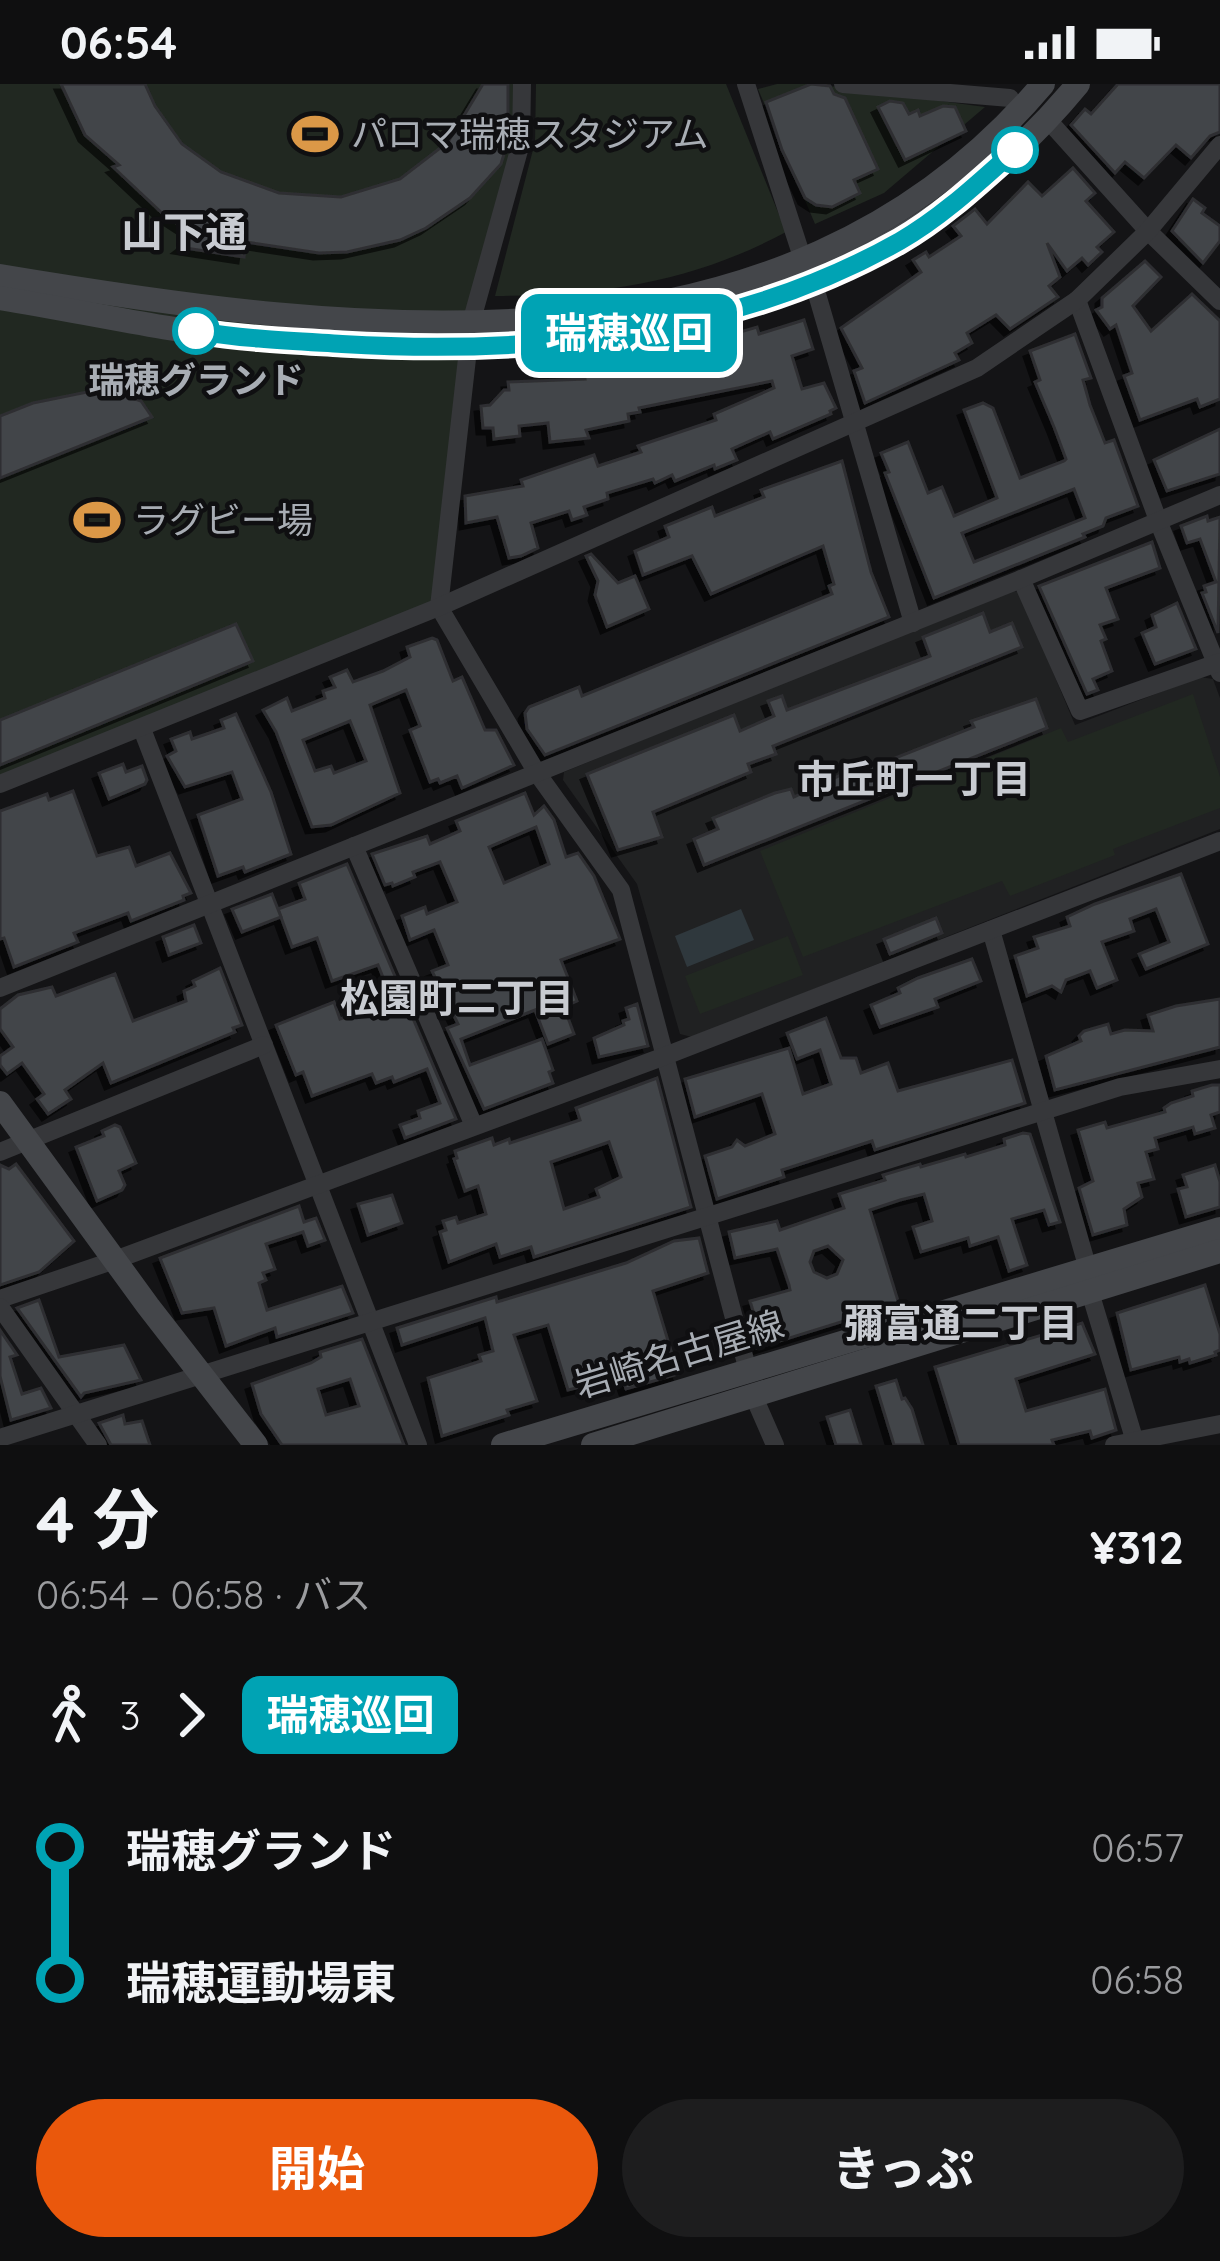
<!DOCTYPE html>
<html lang="ja">
<head>
<meta charset="utf-8">
<style>
  body { margin:0; font-family:Quicksand,"Noto Sans JP",sans-serif; background:#1d1d1e; color:#f1f3f6; height:100vh; display:flex; flex-direction:column; font-size:45px; white-space:nowrap }
  * { box-sizing:border-box; margin:0 }
  p { font-size:39px; color:#9b9c9f }
  .icon { flex:none; width:66px; height:66px; fill:none; stroke:currentColor; stroke-width:2; stroke-linecap:round; stroke-linejoin:round }
  .map { position:relative; height:1361px; overflow:hidden }
  .sheet { display:flex; flex-direction:column; background:#0f0f10; flex:1 }
  .sheet>* { flex:none }
  .badge { padding:0 24px; border-radius:18px; font-size:42px; line-height:78px }
  .map>.badge { position:absolute; translate:-50% -50%; box-shadow:0 0 0 6px #fff }
  .legs { display:flex; align-items:center; gap:18px; height:132px; padding:0 36px; font-size:39px }
  .legs p { margin-inline-start:auto }
  .headline { display:flex; align-items:center; justify-content:space-between; height:204px; padding:0 36px }
  h1 { font-size:66px; font-weight:700; line-height:90px }
  .button { display:flex; gap:24px; margin-top:auto; padding:24px 36px }
  .button a { flex:1; height:138px; border-radius:72px; background:#ea580c; color:#fff; font-size:48px; font-weight:700; line-height:138px; text-align:center }
  .button a+a { background:#1d1d1e; color:#f1f3f6 }
  ul { padding:0 36px; list-style:none }
  li { display:flex; align-items:center; gap:42px; height:132px; font-size:45px }
  li i { display:grid; place-items:center; width:18px; height:100%; margin:0 15px; background:currentColor }
  li i::after { content:''; width:30px; height:30px; margin:-15px; border:9px solid; border-radius:50%; background:#0f0f10 }
  li p { margin-inline-start:auto }
  li:first-child i { background:linear-gradient(#0000 50%,currentColor 0) }
  li:last-child i { background:linear-gradient(currentColor 50%,#0000 0) }
  .status { display:flex; justify-content:space-between; align-items:center; height:84px; padding:0 60px; background:#0f0f10; direction:ltr }
  .status svg { height:33px; fill:currentColor }
  .map>svg:first-child { display:block }
  .built { fill:#202122 }
  .green { fill:#212821 }
  .water { fill:#2f383d }
  .building { fill:#434548; stroke:#2e2f31; stroke-width:3; fill-rule:evenodd; filter:url(#shadow) }
  .lines { fill:none; stroke-linecap:round; stroke-linejoin:round }
  .street { stroke:#36373a; stroke-width:18 }
  .secondary { stroke:#44464a; stroke-width:24 }
  .line-1-casing { stroke:#fff; stroke-width:27 }
  .line-1 { stroke:#00a3b4; stroke-width:18 }
  .stop-1-dot { fill:#fff; stroke:#00a3b4; stroke-width:6 }
  .labels { text-anchor:middle; stroke-width:9; stroke-linejoin:round; paint-order:stroke }
  .poi-label { font-size:36px; fill:#a8adb4; stroke:#0f0f11; text-anchor:start }
  .stop-label { font-size:36px; font-weight:bold; fill:#a8adb4; stroke:#0f0f11 }
  .street-label { font-size:36px; fill:#a8adb4; stroke:#0f0f11 }
  .neighbourhood-label { font-size:39px; font-weight:bold; fill:#c8cbd1; stroke:#0f0f11 }
  .quarter-label { font-size:42px; font-weight:bold; fill:#c8cbd1; stroke:#0f0f11 }
</style>
</head>
<body>
<div class="status"><b>06:54</b><svg viewBox="0 0 49 12"><path d="M0 12V9h3v3zM5 12V6h3v6zM10 12V3h3v9zM15 12V0h3v12zM26 1h20v11H26zM47 4h2v5h-2z"/></svg></div>
<div class="map">
<svg width="1220" height="1361" viewBox="0 0 1220 1361">
  <defs>
    <filter id="shadow"><feDropShadow dx="-6" dy="6" stdDeviation="0" flood-color="#0009"/></filter>
  </defs>
  <rect width="100%" height="100%" fill="#141416"/>
  <polygon class="built" points="1010,505 1020,509 1075,641 1200,593 1213,595 1220,614 1220,745 692,953 680,950 637,800 563,696 564,688"/>
  <g class="green">
    <polygon points="0,0 522,0 521,59 471,239 439,523 0,700"/>
    <path d="M536 0H726L786 148C691 199 601 211 495 212L535 58Z"/>
    <polygon points="777,0 815,0 985,23 884,109 815,140 758,5"/>
    <polygon points="1193,610 1220,693 1220,724 1113,765 1115,771 1010,812 1002,797 803,873 760,767 1061,644 1068,658"/>
    <polygon points="788,852 803,891 700,930 685,892"/>
  </g>
  <polygon class="water" points="741,825 754,856 687,883 675,852"/>
  <g class="building">
    <polygon points="61,0 145,0 155,22 182,60 221,88 279,109 341,113 400,95 448,58 483,0 508,0 508,57 501,80 470,114 426,144 400,156 347,168 319,169 246,158 244,173 179,163 195,151 163,130 113,83 119,81 85,51"/>
    <polygon points="811,0 830,2 834,10 845,14 878,85 854,96 860,109 832,123 816,121 805,114 782,66 766,18"/>
    <polygon points="1118,0 1220,0 1220,48 1210,52 1191,74 1176,61 1144,94 1125,78 1115,89 1071,41 1085,25 1091,30"/>
    <polygon points="890,17 903,19 909,30 918,26 920,32 943,22 955,23 966,47 905,76 878,23"/>
    <polygon points="1073,84 1095,109 1086,117 1114,148 1097,163 1102,168 1088,181 1082,174 1067,187 1047,159 1060,193 1049,202 1058,213 1010,245 996,231 967,249 972,259 955,269 959,276 865,319 854,287 862,284 841,244 921,188 913,176 926,168 929,173 961,152 953,142 975,125 987,140 1028,98 1042,112"/>
    <polygon points="1193,115 1205,124 1202,129 1220,142 1220,157 1203,179 1172,147"/>
    <polygon points="1145,177 1161,193 1133,222 1151,247 1192,210 1220,237 1220,315 1200,323 1197,315 1140,336 1124,292 1132,289 1116,241 1110,245 1096,226 1102,223 1102,214"/>
    <polygon points="804,236 813,265 792,272 802,305 824,299 836,324 830,327 831,330 773,355 770,348 732,365 737,376 715,385 714,381 675,397 672,391 655,399 653,395 607,409 608,415 584,423 587,431 572,436 569,427 531,439 538,464 521,472 509,474 497,433 466,439 465,412 523,402 521,396 594,371 598,382 641,368 638,362 716,336 714,330 774,304 772,297 639,324 640,328 628,330 629,337 586,346 589,354 550,358 548,339 519,342 520,352 494,355 493,344 483,344 481,322 490,321 504,306 509,306 508,298 585,295 583,283 618,276 620,286 694,272 709,267 706,258 757,243 759,250"/>
    <path d="M1075 250 1091 294 1083 296 1090 321 1105 359 1114 356 1138 422 1106 434 1103 442 1083 450 1085 453 934 514 885 389 889 388 881 369 908 358 928 409 942 403 954 432 997 414 964 326 983 319 993 324 1020 394 1064 377 1066 375 1054 343 1035 298 1040 296 1030 267ZM1074 405 1085 434 974 478 962 449Z"/>
    <polygon points="87,308 117,309 141,317 152,333 0,394 0,332 33,319"/>
    <polygon points="1220,345 1220,390 1167,407 1154,376"/>
    <polygon points="842,377 871,488 889,533 545,671 527,645 525,629 529,623 579,603 582,612 832,510 829,502 834,500 823,462 711,510 692,472 643,491 635,467 669,453 665,442 712,423 715,432 764,413 761,406"/>
    <polygon points="1207,432 1208,437 1220,433 1218,549 1202,509 1206,508 1204,502 1216,498 1200,455 1187,459 1181,442"/>
    <polygon points="1152,458 1160,484 1106,504 1118,535 1100,541 1106,555 1101,557 1112,587 1093,595 1098,606 1087,610 1039,502"/>
    <polygon points="591,470 618,499 635,492 649,525 607,543 595,511 598,497 586,472"/>
    <polygon points="1177,519 1196,565 1155,580 1142,549 1156,543 1152,531"/>
    <polygon points="983,529 990,548 1012,539 1022,563 773,662 776,670 748,680 751,688 653,728 662,753 618,766 587,690 734,631 740,647 774,632 768,617 782,612 787,626 930,572 923,553"/>
    <polygon points="236,540 253,577 0,681 0,636"/>
    <path d="M432 554 437 556 453 597 462 593 485 646H496L514 681 462 704 457 692 440 699 438 695 430 698 410 646 420 642 406 606 370 621 400 709 331 741 312 743 276 648 263 626 287 614 292 627 325 614 323 607 335 603 330 593 347 586 353 598 383 587 410 573 407 563ZM350 637 366 677 334 689 331 682 315 687 303 656Z"/>
    <polygon points="1036,615 1047,644 704,781 694,755 718,745 713,734 775,709 791,705 794,713 841,691 842,695 974,643 971,637"/>
    <polygon points="236,630 271,708 291,770 245,788 243,783 218,792 198,731 242,715 232,688 185,703 167,672 176,667 171,655 190,648 192,655 224,644 221,636"/>
    <polygon points="123,680 126,688 142,682 147,696 145,700 109,715 99,689"/>
    <polygon points="73,707 97,772 129,763 136,782 170,769 191,809 183,812 184,816 131,837 128,829 74,849 78,858 14,883 4,854 0,855 0,727 47,710 49,716"/>
    <path d="M525 709 534 731 544 722 554 736 566 773 578 769 594 792 620 855 561 876 577 917 564 923 574 950 548 960 535 926 461 955 470 981 542 955 553 986 549 988 553 999 484 1025 447 944 458 940 432 887 448 881 434 846 410 856 402 832 425 823 427 830 457 818 440 778 413 788 415 793 393 802 392 799 385 801 372 770 427 752 430 760 460 747 456 737ZM536 743 549 780 504 799 489 763Z"/>
    <polygon points="347,780 456,1035 405,1054 400,1041 420,1034 418,1027 440,1019 427,985 394,998 392,993 376,999 372,990 312,1012 303,988 296,991 276,941 334,918 340,935 392,916 378,881 332,897 317,854 292,863 278,825 305,815 299,799"/>
    <polygon points="1181,790 1208,860 1146,885 1139,870 1169,858 1156,825 1130,835 1134,847 1102,858 1117,896 1097,904 1090,887 1066,896 1061,908 1052,902 1027,912 1015,872 1038,864 1034,853 1070,842 1067,833 1095,820"/>
    <polygon points="272,810 281,833 242,848 232,825"/>
    <polygon points="936,834 942,849 890,870 884,855"/>
    <polygon points="194,841 201,859 169,871 163,853"/>
    <polygon points="972,875 981,897 935,915 938,923 880,943 871,921 900,909 898,904 918,894"/>
    <polygon points="220,884 242,941 233,944 235,948 111,999 103,979 65,1006 71,1015 48,1030 37,1015 44,1010 22,979 7,990 0,981 0,972 13,963 0,945 0,925 18,911 52,903 56,912 115,890 133,937 186,917 184,907 195,902 193,897"/>
    <polygon points="1220,915 1220,963 1055,1006 1046,972 1081,957 1079,952 1084,947 1108,940 1111,950 1125,946 1153,947 1148,931 1176,922"/>
    <polygon points="637,920 648,962 599,973 594,954 624,941 623,937 629,935 626,924"/>
    <polygon points="826,934 841,974 856,974 861,989 888,979 898,1007 1012,976 1025,1019 875,1066 872,1057 782,1086 784,1093 717,1115 705,1072 732,1063 737,1056 745,1062 775,1050 762,1010 695,1033 685,995 789,964 803,1010 831,1000 820,966 797,975 787,949"/>
    <path d="M657 994 691 1123 534 1173 531 1163 500 1173 496 1160 449 1178 440 1148 446 1146 443 1137 456 1133 458 1139 486 1130 478 1102 465 1107 454 1075 457 1074 455 1067 492 1054 494 1061 509 1055 510 1059 580 1036 576 1024ZM609 1058 621 1093 596 1105 599 1113 564 1125 551 1078Z"/>
    <polygon points="1212,1001 1220,1001 1220,1028 1211,1031 1215,1044 1195,1050 1193,1043 1155,1054 1158,1065 1146,1068 1154,1095 1138,1099 1142,1113 1124,1125 1127,1141 1093,1151 1079,1104 1093,1097 1078,1046 1105,1038 1107,1044 1165,1028 1164,1024 1171,1019 1193,1012 1192,1007"/>
    <polygon points="115,1041 120,1043 136,1079 119,1087 125,1101 122,1106 97,1117 76,1063 104,1052 102,1047"/>
    <path d="M1023 1049 1030 1050 1060 1138 1049 1141 1044 1126 1012 1135 1027 1181 1009 1187 998 1153 970 1162 968 1154 921 1168 913 1143 932 1137 924 1110 900 1116 870 1126 899 1220 757 1264 748 1232 754 1230 750 1217 790 1206 789 1201 777 1165 735 1174 729 1148 777 1137 780 1146 844 1124 839 1110 885 1096 883 1091 920 1080 921 1083 965 1070 966 1073 1005 1061 1004 1055ZM828 1162 843 1176 837 1190 827 1194 814 1188 810 1178 814 1167Z"/>
    <polygon points="16,1080 74,1157 39,1188 0,1201 0,1081 9,1085"/>
    <polygon points="1215,1081 1220,1098 1220,1123 1186,1133 1178,1105 1187,1103 1183,1091"/>
    <polygon points="392,1111 402,1139 368,1151 358,1120"/>
    <polygon points="299,1122 304,1138 316,1134 325,1156 308,1162 303,1148 266,1160 275,1185 263,1189 266,1196 259,1199 267,1226 342,1202 353,1229 277,1253 275,1244 226,1262 214,1224 182,1229 160,1174"/>
    <polygon points="699,1154 708,1189 653,1207 678,1290 626,1305 622,1293 568,1306 548,1241 514,1251 537,1317 507,1326 509,1331 442,1352 428,1294 481,1277 479,1271 493,1267 485,1234 402,1261 397,1244 496,1213 497,1218 626,1179 674,1157"/>
    <polygon points="1205,1201 1220,1250 1220,1266 1215,1268 1216,1271 1190,1279 1189,1275 1180,1278 1179,1273 1131,1286 1117,1229"/>
    <polygon points="39,1216 59,1273 124,1261 141,1296 84,1309 81,1313 17,1224"/>
    <polygon points="1082,1239 1095,1270 1016,1295 1026,1327 1105,1305 1116,1346 1092,1354 1090,1347 1052,1356 1054,1361 959,1361 935,1283"/>
    <polygon points="0,1246 17,1271 10,1273 22,1310 41,1304 51,1324 11,1336 0,1292"/>
    <path d="M362 1255 404 1361H282L261 1330 252 1300 311 1279 321 1273 320 1268ZM350 1295 359 1322 326 1331 318 1305Z"/>
    <polygon points="896,1296 902,1315 905,1314 912,1325 923,1361 894,1361 876,1302"/>
    <polygon points="850,1326 861,1361 836,1361 827,1333"/>
    <polygon points="123,1331 125,1340 142,1337 150,1361 111,1361 99,1339"/>
  </g>
  <g class="lines">
    <g class="street">
      <polyline points="522,0 521,59 471,239 439,523 537,689 621,806 748,1287"/>
      <polyline points="746,0 803,176"/>
      <polyline points="843,0 1010,14"/>
      <polyline points="1048,36 1148,147 1220,217"/>
      <polyline points="814,200 913,539"/>
      <polyline points="1077,216 1159,439 1220,589"/>
      <polyline points="1021,495 1080,627 1220,578"/>
      <polyline points="142,645 418,1361"/>
      <polyline points="0,700 439,523 977,284 1077,216 1148,147 1220,61"/>
      <polyline points="354,762 474,1042"/>
      <polyline points="991,846 1088,1185"/>
      <polyline points="0,904 1021,495 1220,411"/>
      <polyline points="0,1068 264,961"/>
      <polyline points="1090,1208 1136,1361"/>
      <polyline points="0,1215 115,1176 665,972 1220,757"/>
      <polyline points="0,1223 98,1361"/>
      <polyline points="754,1313 775,1361"/>
      <polyline points="0,1354 1120,1003 1220,985"/>
      <polyline points="1114,1361 1220,1340"/>
    </g>
    <g class="secondary">
      <path d="M0 192C354 251 783 308 1043 0"/>
      <path d="M0 214C81 227 162 246 243 254 554 284 865 258 1078 0"/>
      <polyline points="0,1019 148,1222 256,1361"/>
      <polyline points="503,1361 1220,1145"/>
      <polyline points="593,1361 1220,1167"/>
    </g>
  </g>
  <g class="lines">
    <defs>
      <path id="line-1" d="M196 247C245 255 293 257 342 260 533 271 730 253 900 157 942 133 979 98 1015 66"/>
    </defs>
    <use href="#line-1" class="line-1-casing"/>
    <use href="#line-1" class="line-1"/>
  </g>
  <defs>
    <symbol id="stadium-bare" viewBox="-9 -9 18 18"><path d="M0-5a6.5 5 0 1 0 0 10a6.5 5 0 1 0 0-10ZM-3.5-1.8h7v3.6h-7Z" fill="#db9847" stroke="#0f0f11" stroke-width="2.5" paint-order="stroke"/></symbol>
  </defs>
  <g fill-rule="evenodd">
    <use href="#stadium-bare" x="282" y="17" width="66" height="66"/>
    <use href="#stadium-bare" x="64" y="403" width="66" height="66"/>
  </g>
  <g class="stop-1-dot">
    <circle cx="1015" cy="66" r="21"/>
    <circle cx="196" cy="247" r="21"/>
  </g>
  <g class="labels">
    <g class="poi-label">
      <text x="351" y="63">パロマ瑞穂スタジアム</text>
      <text x="133" y="449">ラグビー場</text>
    </g>
    <g class="stop-label">
      <text x="196" y="309">瑞穂グランド</text>
    </g>
    <g class="street-label">
      <text transform="translate(679 1270) rotate(-17)" y="13">岩崎名古屋線</text>
    </g>
    <g class="neighbourhood-label">
      <text x="914" y="709">市丘町一丁目</text>
      <text x="457" y="928">松園町二丁目</text>
      <text x="961" y="1253">彌富通二丁目</text>
    </g>
    <g class="quarter-label">
      <text x="184" y="163">山下通</text>
    </g>
  </g>
</svg>
<b class="badge" style="left:629px;top:249px;background:#00a3b4;color:#fff">瑞穂巡回</b>
</div>
<section class="sheet">
<div class="headline"><div><h1>4 分</h1><p>06:54 – 06:58 · バス</p></div><b>¥312</b></div>
<div class="legs"><svg class="icon" aria-label="walk" viewBox="0 0 24 24"><circle cx="13" cy="4" r="2"/><path d="M13 8l-2 6 4 7M11 14l-3 7M7 12l3-4h3l4 4"/></svg>3<svg class="icon" aria-label="forward" viewBox="0 0 24 24"><path d="M9 5l7 7-7 7"/></svg><b class="badge" style="background:#00a3b4;color:#fff">瑞穂巡回</b></div>
<ul>
<li><i style="color:#00a3b4"></i><b>瑞穂グランド</b><p>06:57</p></li>
<li><i style="color:#00a3b4"></i><b>瑞穂運動場東</b><p>06:58</p></li>
</ul>
<div class="button"><a>開始</a><a>きっぷ</a></div>
</section>
</body>
</html>
